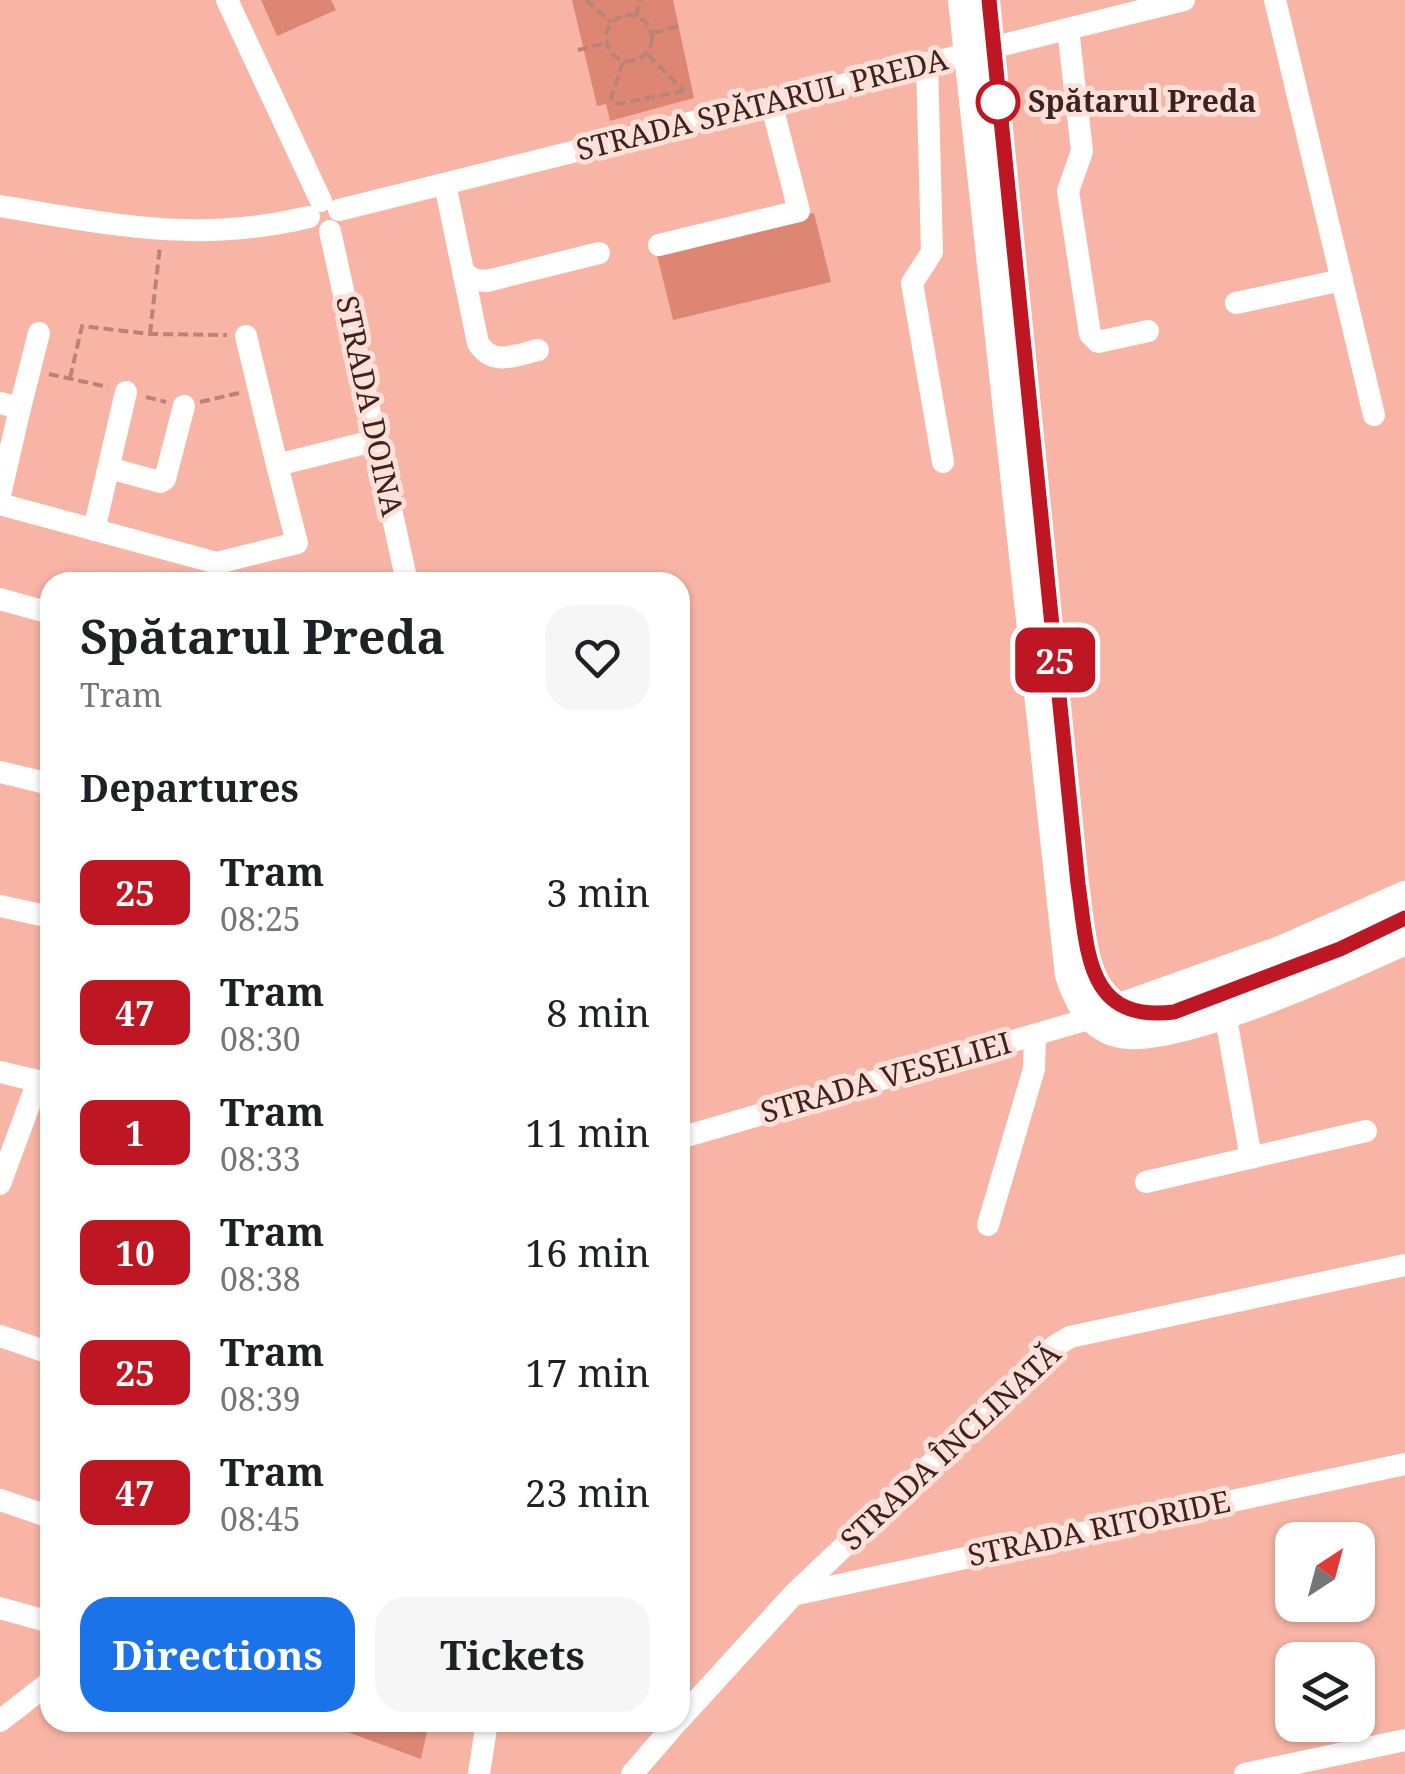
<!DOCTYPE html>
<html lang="en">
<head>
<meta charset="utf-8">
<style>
  body { margin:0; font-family:"Noto Serif",serif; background:#f6f6f6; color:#202124; height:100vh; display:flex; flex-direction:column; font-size:38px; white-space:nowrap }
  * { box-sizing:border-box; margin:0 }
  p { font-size:32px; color:#757577 }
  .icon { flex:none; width:55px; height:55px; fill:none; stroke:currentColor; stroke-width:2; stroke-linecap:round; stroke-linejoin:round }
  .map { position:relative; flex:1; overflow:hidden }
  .side { position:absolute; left:40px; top:572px; width:650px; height:1160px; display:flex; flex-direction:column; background:#fff; border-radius:30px; box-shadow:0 2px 8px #0004 }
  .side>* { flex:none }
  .badge { padding:0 20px; border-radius:15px; font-size:35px; line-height:65px }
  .needle { width:65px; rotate:36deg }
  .tools { position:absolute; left:1275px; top:1522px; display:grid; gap:20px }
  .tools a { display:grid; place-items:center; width:100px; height:100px; border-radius:20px; background:#fff; box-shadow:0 2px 8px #0004; font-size:50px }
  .map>.badge { position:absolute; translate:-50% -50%; box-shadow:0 0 0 5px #fff }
  h2 { padding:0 40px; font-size:38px; line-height:90px }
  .round { display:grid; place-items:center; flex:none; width:105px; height:105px; border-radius:30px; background:#f6f6f6 }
  .overview { display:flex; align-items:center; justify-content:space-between; height:170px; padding:0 40px }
  h1 { font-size:48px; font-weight:700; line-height:75px }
  .button { display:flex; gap:20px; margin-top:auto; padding:20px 40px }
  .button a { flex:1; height:115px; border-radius:30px; background:#1a73e8; color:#fff; font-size:40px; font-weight:700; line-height:115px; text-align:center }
  .button a+a { background:#f6f6f6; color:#202124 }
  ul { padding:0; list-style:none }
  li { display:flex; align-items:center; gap:30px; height:120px; padding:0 40px }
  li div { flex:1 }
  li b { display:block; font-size:38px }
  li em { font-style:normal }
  li .badge { min-width:110px; font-weight:700; text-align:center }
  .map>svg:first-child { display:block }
  .green { fill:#dd8674 }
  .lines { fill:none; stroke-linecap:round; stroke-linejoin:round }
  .path { stroke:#ba8377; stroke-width:4; stroke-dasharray:10 5; stroke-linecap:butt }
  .minor { stroke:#fff; stroke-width:22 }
  .major { stroke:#fff; stroke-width:30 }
  .tram { stroke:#7e5249; stroke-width:2.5 }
  .line-casing { stroke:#fff; stroke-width:22 }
  .line { stroke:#be1622; stroke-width:15 }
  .stop-dot { fill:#fff; stroke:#be1622; stroke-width:5 }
  .labels { text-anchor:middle; stroke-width:10; stroke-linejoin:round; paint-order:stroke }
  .stop-label { font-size:30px; font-weight:bold; fill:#41211b; stroke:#fce1db; text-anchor:start }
  .street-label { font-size:30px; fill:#41211b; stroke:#fce1db }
</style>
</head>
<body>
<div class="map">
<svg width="1405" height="1774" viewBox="0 0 1405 1774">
  <rect width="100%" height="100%" fill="#f8b5a6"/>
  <g class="green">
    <polygon points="261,0 331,0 336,10 277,36"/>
    <polygon points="572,0 673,0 694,98 610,121 606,104 597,106"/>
    <polygon points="814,213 831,282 673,320 656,251"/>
    <polygon points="323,1723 429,1722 429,1723 421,1759"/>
  </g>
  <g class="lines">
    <g class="path">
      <polyline points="586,0 611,22"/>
      <circle cx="629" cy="38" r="23"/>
      <polyline points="636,16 641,0"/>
      <polyline points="654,33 679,26"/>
      <polyline points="578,50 606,43"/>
      <polyline points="648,55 684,91"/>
      <polyline points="623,62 611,98 617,104 684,91"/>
      <polyline points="150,334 160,246"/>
      <polyline points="49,374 108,387"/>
      <polyline points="70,378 82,326 150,334 227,335"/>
      <polyline points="146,397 166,402"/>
      <polyline points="200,402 239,393"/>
    </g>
    <g class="minor">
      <polyline points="227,0 321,201"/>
      <polyline points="1275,0 1374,415"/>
      <polyline points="1068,29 1082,151 1068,191 1090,334 1098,342 1148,331"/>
      <polyline points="927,63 932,252 912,283 943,462"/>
      <path d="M445 184 478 343C493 367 515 355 538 350"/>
      <path d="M0 206C110 224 197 244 309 217"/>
      <polyline points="339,210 1184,0"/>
      <polyline points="330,231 407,582"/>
      <polyline points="659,245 799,211 771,102"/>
      <polyline points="464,273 475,280 487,281 599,253"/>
      <polyline points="1236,303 1342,280"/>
      <polyline points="246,336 277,465"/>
      <polyline points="0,403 20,408 0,495"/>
      <polyline points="20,408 39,333"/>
      <polyline points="109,468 160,482 165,479 184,406"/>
      <polyline points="0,504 217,563 297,543 277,465 377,440"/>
      <polyline points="94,530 126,392"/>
      <polyline points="0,599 50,613"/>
      <polyline points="0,772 50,784"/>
      <polyline points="0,906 50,917"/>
      <polyline points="1225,1013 1251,1158"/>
      <polyline points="0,1072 50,1084"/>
      <polyline points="680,1138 1092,1018"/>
      <polyline points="1146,1182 1366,1131"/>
      <polyline points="0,1184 38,1081"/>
      <polyline points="988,1225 1034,1069 1035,1035"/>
      <polyline points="0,1336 50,1353"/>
      <polyline points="0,1500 50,1517"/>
      <polyline points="797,1594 1405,1464"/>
      <polyline points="0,1608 50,1622"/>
      <polyline points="680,1719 794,1594 1055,1346 1070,1337 1405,1265"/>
      <polyline points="0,1721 50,1682"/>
      <polyline points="479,1774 487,1722"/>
      <polyline points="632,1774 677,1722"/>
      <polyline points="1245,1774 1405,1740"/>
    </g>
    <g class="major">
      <path d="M963 0 1070 975C1078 999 1090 1024 1116 1032 1166 1050 1352 964 1405 940"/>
      <polyline points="1092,1018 1283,950 1405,896"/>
    </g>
    <path class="tram" d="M989 0 1078 884C1088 950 1085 1022 1174 1013L1340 949 1405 918"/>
  </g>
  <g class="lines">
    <defs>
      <path id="line" d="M989 0 1078 884C1088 950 1085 1023 1174 1012L1340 949 1405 918"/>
    </defs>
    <use href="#line" class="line-casing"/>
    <use href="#line" class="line"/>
  </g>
  <circle class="stop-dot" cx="998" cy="102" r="20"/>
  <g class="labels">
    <g class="stop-label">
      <text x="1028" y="112">Spătarul Preda</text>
    </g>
    <g class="street-label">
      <text transform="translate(762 105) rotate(-14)" y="10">STRADA SPĂTARUL PREDA</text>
      <text transform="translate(369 406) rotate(78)" y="10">STRADA DOINA</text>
      <text transform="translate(886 1078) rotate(-16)" y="10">STRADA VESELIEI</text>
      <text transform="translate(951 1447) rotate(-43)" y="10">STRADA ÎNCLINATĂ</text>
      <text transform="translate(1099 1529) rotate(-12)" y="10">STRADA RITORIDE</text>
    </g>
  </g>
</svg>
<div class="tools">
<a><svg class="needle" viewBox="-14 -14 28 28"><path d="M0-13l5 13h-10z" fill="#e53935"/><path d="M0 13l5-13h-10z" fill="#757577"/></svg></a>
<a><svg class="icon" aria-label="layers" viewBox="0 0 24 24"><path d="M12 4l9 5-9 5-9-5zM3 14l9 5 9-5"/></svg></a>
</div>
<b class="badge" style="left:1055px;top:660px;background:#be1622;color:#fff">25</b>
<section class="side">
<div class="overview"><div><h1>Spătarul Preda</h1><p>Tram</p></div><a class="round"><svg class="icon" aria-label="heart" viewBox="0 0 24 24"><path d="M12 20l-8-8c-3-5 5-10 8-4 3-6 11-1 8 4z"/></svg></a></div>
<h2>Departures</h2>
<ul>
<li><span class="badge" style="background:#be1622;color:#fff">25</span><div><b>Tram</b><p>08:25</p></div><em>3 min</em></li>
<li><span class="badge" style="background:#be1622;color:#fff">47</span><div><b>Tram</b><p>08:30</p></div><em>8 min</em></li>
<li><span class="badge" style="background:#be1622;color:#fff">1</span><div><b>Tram</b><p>08:33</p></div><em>11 min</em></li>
<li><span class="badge" style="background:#be1622;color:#fff">10</span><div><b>Tram</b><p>08:38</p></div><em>16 min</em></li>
<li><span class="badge" style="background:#be1622;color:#fff">25</span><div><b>Tram</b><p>08:39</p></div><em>17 min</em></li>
<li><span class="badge" style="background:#be1622;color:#fff">47</span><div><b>Tram</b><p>08:45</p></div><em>23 min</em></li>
</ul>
<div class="button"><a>Directions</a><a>Tickets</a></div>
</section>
</div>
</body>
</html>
